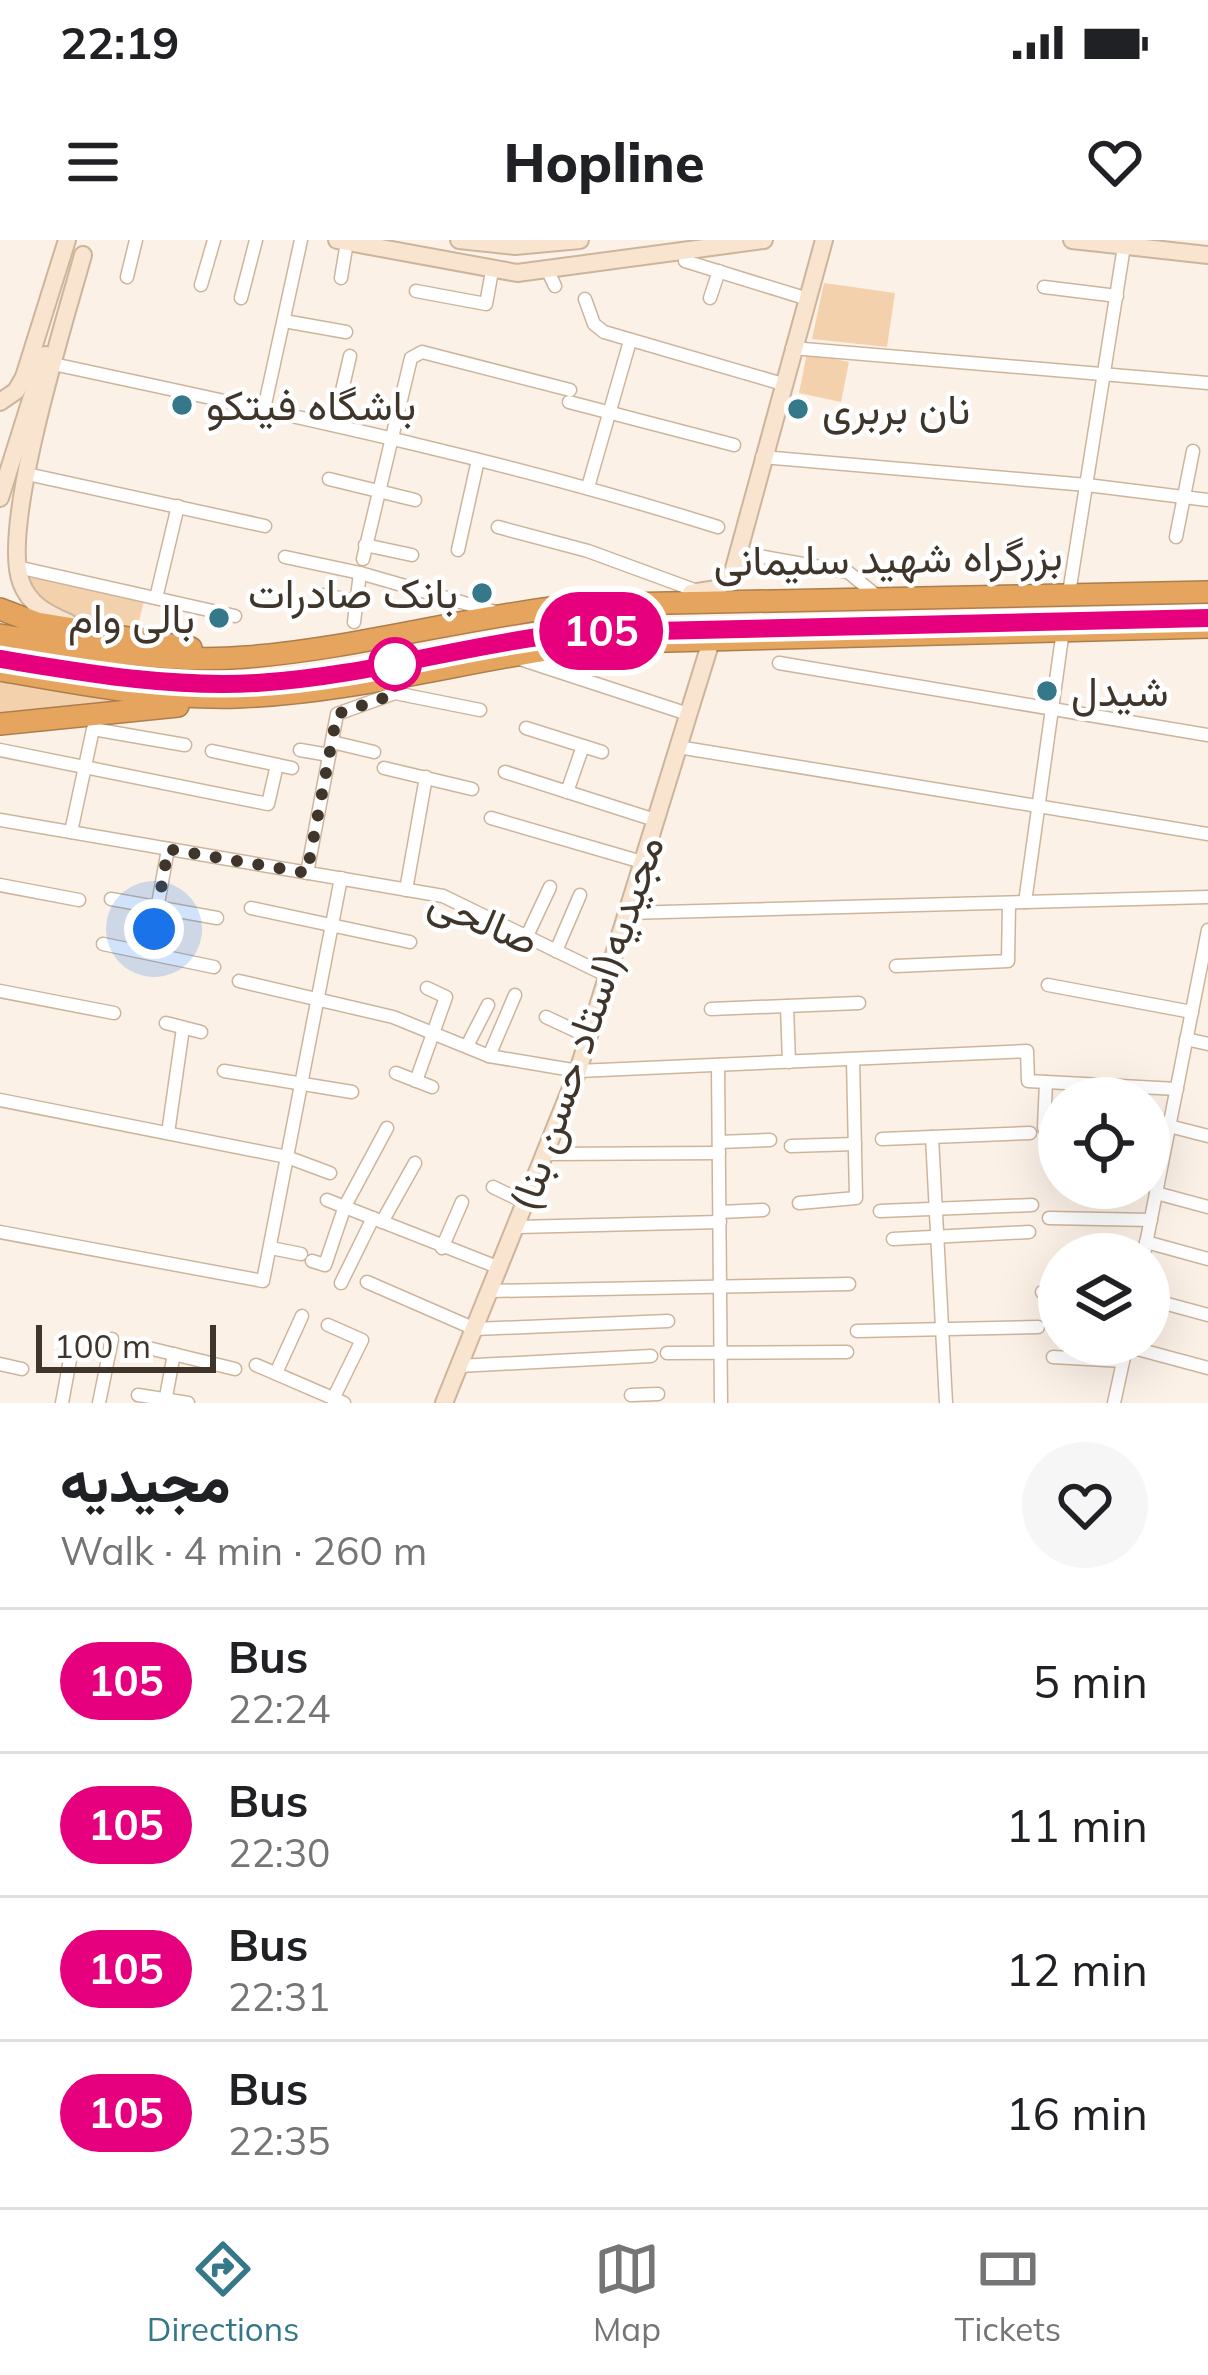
<!DOCTYPE html>
<html lang="en">
<head>
<meta charset="utf-8">
<style>
  body { margin:0; font-family:Mulish,Vazirmatn,sans-serif; background:#f6f6f6; color:#202124; height:100vh; display:flex; flex-direction:column; font-size:45px; white-space:nowrap }
  * { box-sizing:border-box; margin:0 }
  p { font-size:39px; color:#757577 }
  .icon { flex:none; width:66px; height:66px; fill:none; stroke:currentColor; stroke-width:2; stroke-linecap:round; stroke-linejoin:round }
  .map { position:relative; height:1163px; overflow:hidden }
  .drawer { display:flex; flex-direction:column; background:#fff; flex:1 }
  .drawer>* { flex:none }
  .badge { padding:0 24px; border-radius:39px; font-size:42px; line-height:78px }
  .buttons { position:absolute; left:1038px; top:837px; display:grid; gap:24px }
  .buttons a { display:grid; place-items:center; width:132px; height:132px; border-radius:50%; background:#fff; box-shadow:0 12px 48px #0002; font-size:60px }
  .scale { position:absolute; left:36px; bottom:30px; width:180px; box-sizing:border-box; padding-left:12px; border:6px solid #3f352a; border-top:0; font-size:33px; line-height:42px; white-space:nowrap; color:#3f352a; -webkit-text-stroke:9px #fff; paint-order:stroke }
  .you { position:absolute; width:60px; height:60px; margin:-30px; border:9px solid #fff; border-radius:50%; background:#1a73e8; box-shadow:0 0 0 18px #1a73e833 }
  .map>.badge { position:absolute; translate:-50% -50%; box-shadow:0 0 0 6px #fff }
  .round { display:grid; place-items:center; flex:none; width:126px; height:126px; border-radius:63px; background:#f6f6f6 }
  .headline { display:flex; align-items:center; justify-content:space-between; height:204px; padding:0 60px }
  h1 { font-size:57px; font-weight:800; line-height:90px }
  ul { padding:0; list-style:none }
  li { display:flex; align-items:center; gap:36px; height:144px; padding:0 60px; border-top:3px solid #e0e0e0 }
  li div { flex:1 }
  li b { display:block; font-size:45px }
  li em { font-style:normal }
  li .badge { min-width:132px; font-weight:700; text-align:center }
  .status { display:flex; justify-content:space-between; align-items:center; height:84px; padding:0 60px; background:#fff; direction:ltr }
  .status svg { height:33px; fill:currentColor }
  header { display:flex; justify-content:space-between; align-items:center; height:156px; padding:0 60px; background:#fff; font-size:54px; font-weight:800 }
  .tab-bar { display:flex; justify-content:space-around; align-items:center; height:168px; border-top:3px solid #e0e0e0; background:#fff; font-size:33px; color:#757577 }
  .tab-bar a { display:grid; justify-items:center; gap:6px }
  .tab-bar .current { color:#357889 }
  .map>svg:first-child { display:block }
  .green { fill:#f4d1ad }
  .lines { fill:none; stroke-linecap:round; stroke-linejoin:round }
  .street-casing { stroke:#cdb59c; stroke-width:15 }
  .secondary-casing { stroke:#cdb59c; stroke-width:20 }
  .highway-casing { stroke:#ac7e4c; stroke-width:24 }
  .street { stroke:#fff; stroke-width:12 }
  .secondary { stroke:#f8e4cf; stroke-width:16 }
  .highway { stroke:#e6a55e; stroke-width:21 }
  .line-casing { stroke:#fff; stroke-width:27 }
  .line { stroke:#e6007e; stroke-width:18 }
  .walk { stroke:#3f352a; stroke-width:12; stroke-dasharray:0 21.6 }
  .poi-dot { fill:#357889; stroke:#fff; stroke-width:4.5 }
  .stop-dot { fill:#fff; stroke:#e6007e; stroke-width:6 }
  .labels { text-anchor:middle; stroke-width:9; stroke-linejoin:round; paint-order:stroke }
  .poi-label { font-size:42px; fill:#3f352a; stroke:#fff; text-anchor:start }
  .street-label { font-size:42px; fill:#3f352a; stroke:#fff }
</style>
</head>
<body>
<div class="status"><b>22:19</b><svg viewBox="0 0 49 12"><path d="M0 12V9h3v3zM5 12V6h3v6zM10 12V3h3v9zM15 12V0h3v12zM26 1h20v11H26zM47 4h2v5h-2z"/></svg></div>
<header><svg class="icon" aria-label="menu" viewBox="0 0 24 24"><path d="M4 6h16M4 12h16M4 18h16"/></svg>Hopline<svg class="icon" aria-label="heart" viewBox="0 0 24 24"><path d="M12 20l-8-8c-3-5 5-10 8-4 3-6 11-1 8 4z"/></svg></header>
<div class="map">
<svg width="1208" height="1163" viewBox="0 0 1208 1163">
  <rect width="100%" height="100%" fill="#fcf1e7"/>
  <g class="green">
    <polygon points="824,43 895,53 887,107 812,99"/>
    <polygon points="807,113 849,122 841,162 799,153"/>
    <polygon points="23,335 144,361 136,393 71,379 41,363"/>
    <polygon points="0,440 141,465 0,479"/>
  </g>
  <g class="lines">
    <defs>
      <g id="street">
        <polyline points="685,21 808,59"/>
        <polyline points="547,29 555,46"/>
        <polyline points="127,37 136,0"/>
        <polyline points="341,38 347,2"/>
        <polyline points="201,45 214,0"/>
        <polyline points="1044,47 1117,56"/>
        <polyline points="416,51 486,64 492,31"/>
        <polyline points="241,58 256,0"/>
        <polyline points="710,58 719,31"/>
        <polyline points="585,59 594,84 604,92 783,144"/>
        <polyline points="284,81 346,92"/>
        <polyline points="792,108 1208,143"/>
        <path d="M53 124C276 172 500 218 718 287"/>
        <polyline points="569,162 734,205"/>
        <polyline points="264,169 301,0"/>
        <polyline points="334,185 350,116"/>
        <polyline points="762,217 1087,245 1208,260"/>
        <polyline points="27,234 265,286"/>
        <polyline points="329,239 415,260"/>
        <polyline points="588,247 630,101"/>
        <polyline points="498,287 588,311 697,351"/>
        <polyline points="1176,297 1193,211"/>
        <polyline points="365,305 412,315"/>
        <polyline points="458,310 478,220"/>
        <polyline points="758,316 848,332 877,356"/>
        <polyline points="285,317 360,333 499,373"/>
        <polyline points="363,319 411,118 422,112 570,150"/>
        <polyline points="17,327 235,376"/>
        <polyline points="1069,353 1125,0"/>
        <polyline points="324,355 356,361"/>
        <polyline points="156,358 178,266"/>
        <polyline points="354,382 360,333"/>
        <polyline points="517,418 688,474"/>
        <polyline points="779,423 1208,495"/>
        <polyline points="526,488 602,512"/>
        <polyline points="332,502 374,512"/>
        <polyline points="678,507 1208,594"/>
        <polyline points="0,510 268,564 277,525"/>
        <polyline points="300,510 329,515"/>
        <polyline points="212,511 292,528"/>
        <polyline points="384,528 472,549"/>
        <polyline points="505,532 655,580"/>
        <polyline points="567,552 583,506"/>
        <polyline points="491,578 642,622"/>
        <polyline points="0,580 443,656 608,736"/>
        <polyline points="71,592 93,489 185,505"/>
        <polyline points="307,633 337,474 395,453 480,470"/>
        <polyline points="0,645 79,660"/>
        <polyline points="406,650 426,537"/>
        <polyline points="111,659 217,678"/>
        <polyline points="1025,662 1063,390"/>
        <polyline points="251,668 410,702"/>
        <polyline points="627,673 1208,657"/>
        <polyline points="527,696 550,647"/>
        <polyline points="103,704 214,727"/>
        <polyline points="556,711 580,655"/>
        <polyline points="149,713 168,609"/>
        <polyline points="896,726 1008,721 1009,663"/>
        <polyline points="239,741 393,777 489,816 578,831 1027,811 1028,841 1177,849"/>
        <polyline points="1048,745 1192,772"/>
        <polyline points="0,751 114,773"/>
        <polyline points="787,766 789,822"/>
        <polyline points="711,769 859,763"/>
        <polyline points="546,777 589,797"/>
        <polyline points="166,783 201,792"/>
        <polyline points="1186,799 1208,804"/>
        <polyline points="467,806 488,765"/>
        <polyline points="489,816 515,755"/>
        <polyline points="718,825 721,1163"/>
        <polyline points="224,831 352,852"/>
        <polyline points="396,833 432,847"/>
        <polyline points="416,841 446,757 427,748"/>
        <polyline points="0,860 287,917 330,933"/>
        <polyline points="1169,886 1208,896"/>
        <polyline points="1044,888 1046,842"/>
        <polyline points="168,893 183,788"/>
        <polyline points="932,897 946,1163"/>
        <polyline points="882,899 1030,893"/>
        <polyline points="719,902 770,900"/>
        <polyline points="1050,904 1059,904"/>
        <polyline points="791,906 855,904"/>
        <polyline points="545,914 719,913"/>
        <polyline points="493,947 526,963"/>
        <polyline points="1156,953 1208,967"/>
        <polyline points="327,960 500,1028"/>
        <polyline points="799,963 856,958 853,819"/>
        <polyline points="880,971 1032,965"/>
        <polyline points="720,972 763,970"/>
        <polyline points="1049,978 1151,980"/>
        <polyline points="382,982 415,923"/>
        <polyline points="517,987 720,982"/>
        <polyline points="0,992 263,1041 341,638"/>
        <polyline points="893,999 1029,992"/>
        <polyline points="1146,1002 1208,1019"/>
        <polyline points="271,1008 301,1014"/>
        <polyline points="442,1008 462,962"/>
        <polyline points="1144,1014 1208,690"/>
        <polyline points="312,1021 325,1025 345,966 387,888"/>
        <polyline points="367,1042 475,1089 668,1081"/>
        <polyline points="341,1043 373,978"/>
        <polyline points="490,1051 849,1044"/>
        <polyline points="1042,1052 1059,1052"/>
        <polyline points="1149,1059 1208,1075"/>
        <polyline points="328,1085 362,1100 333,1159"/>
        <polyline points="857,1091 1038,1087"/>
        <polyline points="136,1105 235,1129"/>
        <polyline points="1126,1106 1208,1128"/>
        <polyline points="667,1113 847,1112"/>
        <polyline points="1053,1117 1123,1121"/>
        <polyline points="0,1124 22,1129"/>
        <polyline points="256,1125 344,1163"/>
        <polyline points="459,1126 651,1116"/>
        <polyline points="276,1133 302,1076"/>
        <polyline points="138,1155 188,1163"/>
        <polyline points="631,1155 658,1154"/>
        <polyline points="165,1162 174,1114"/>
        <polyline points="62,1163 73,1103"/>
        <polyline points="99,1163 112,1099"/>
        <polyline points="1114,1163 1124,1117"/>
      </g>
      <g id="secondary">
        <polyline points="337,0 517,33 764,0"/>
        <polyline points="459,0 515,6 580,0"/>
        <polyline points="1072,0 1208,15"/>
        <polyline points="0,162 16,151 24,137 67,0"/>
        <polyline points="0,258 45,115"/>
        <polyline points="691,353 717,349 733,332 824,0"/>
        <path d="M69 383C48 374 29 365 21 342 0 286 65 80 83 15"/>
        <polyline points="444,1163 578,831 712,398"/>
      </g>
      <g id="highway">
        <polyline points="0,369 37,383 191,408"/>
        <path d="M0 395C82 408 164 424 247 417 358 408 465 377 575 365L1208 352"/>
        <path d="M0 430C79 444 156 459 237 457 356 453 474 418 592 403L1208 387"/>
        <polyline points="0,484 178,466"/>
      </g>
    </defs>
    <use href="#street" class="street-casing"/>
    <use href="#secondary" class="secondary-casing"/>
    <use href="#highway" class="highway-casing"/>
    <use href="#street" class="street"/>
    <use href="#secondary" class="secondary"/>
    <use href="#highway" class="highway"/>
  </g>
  <g class="lines">
    <defs>
      <path id="line" d="M0 419C86 433 169 448 257 443 362 437 463 405 567 393L1208 378"/>
    </defs>
    <use href="#line" class="line-casing"/>
    <use href="#line" class="line"/>
    <polyline class="walk" points="154,689 168,609 307,633 337,474 395,454 395,424"/>
  </g>
  <g class="poi-dot">
    <circle cx="182" cy="165" r="12"/>
    <circle cx="798" cy="169" r="12"/>
    <circle cx="482" cy="353" r="12"/>
    <circle cx="219" cy="378" r="12"/>
    <circle cx="1047" cy="451" r="12"/>
  </g>
  <circle class="stop-dot" cx="395" cy="424" r="24"/>
  <g class="labels">
    <g class="poi-label">
      <text x="206" y="180">باشگاه فیتکو</text>
      <text x="822" y="184">نان بربری</text>
      <text x="458" y="368" text-anchor="end">بانک صادرات</text>
      <text x="195" y="393" text-anchor="end">بالی وام</text>
      <text x="1071" y="466">شیدل</text>
    </g>
    <g class="street-label">
      <text transform="translate(888 318) rotate(-1)" y="15">بزرگراه شهید سلیمانی</text>
      <text transform="translate(484 680) rotate(23)" y="15">صالحی</text>
      <text transform="translate(586 783) rotate(-71)" y="15">مجیدیه(استاد حسن بنا)</text>
    </g>
  </g>
</svg>
<div class="buttons">
<a><svg class="icon" aria-label="locate" viewBox="0 0 24 24"><circle cx="12" cy="12" r="6"/><path d="M12 2v4M12 18v4M2 12h4M18 12h4"/></svg></a>
<a><svg class="icon" aria-label="layers" viewBox="0 0 24 24"><path d="M12 4l9 5-9 5-9-5zM3 14l9 5 9-5"/></svg></a>
</div>
<div class="scale">100 m</div>
<div class="you" style="left:154px;top:689px"></div>
<b class="badge" style="left:601px;top:391px;background:#e6007e;color:#fff">105</b>
</div>
<section class="drawer">
<div class="headline"><div><h1>مجیدیه</h1><p>Walk · 4 min · 260 m</p></div><a class="round"><svg class="icon" aria-label="heart" viewBox="0 0 24 24"><path d="M12 20l-8-8c-3-5 5-10 8-4 3-6 11-1 8 4z"/></svg></a></div>
<ul>
<li><span class="badge" style="background:#e6007e;color:#fff">105</span><div><b>Bus</b><p>22:24</p></div><em>5 min</em></li>
<li><span class="badge" style="background:#e6007e;color:#fff">105</span><div><b>Bus</b><p>22:30</p></div><em>11 min</em></li>
<li><span class="badge" style="background:#e6007e;color:#fff">105</span><div><b>Bus</b><p>22:31</p></div><em>12 min</em></li>
<li><span class="badge" style="background:#e6007e;color:#fff">105</span><div><b>Bus</b><p>22:35</p></div><em>16 min</em></li>
</ul>
</section>
<nav class="tab-bar">
<a class="current"><svg class="icon" aria-label="directions" viewBox="0 0 24 24"><path d="M12 3l9 9-9 9-9-9zM9 14v-3h6M13 9l2 2-2 2"/></svg>Directions</a>
<a><svg class="icon" aria-label="map" viewBox="0 0 24 24"><path d="M3 6l6-2 6 2 6-2v14l-6 2-6-2-6 2zM9 4v14M15 6v14"/></svg>Map</a>
<a><svg class="icon" aria-label="tickets" viewBox="0 0 24 24"><path d="M3 7h18v10H3zM15 7v10"/></svg>Tickets</a>
</nav>
</body>
</html>
